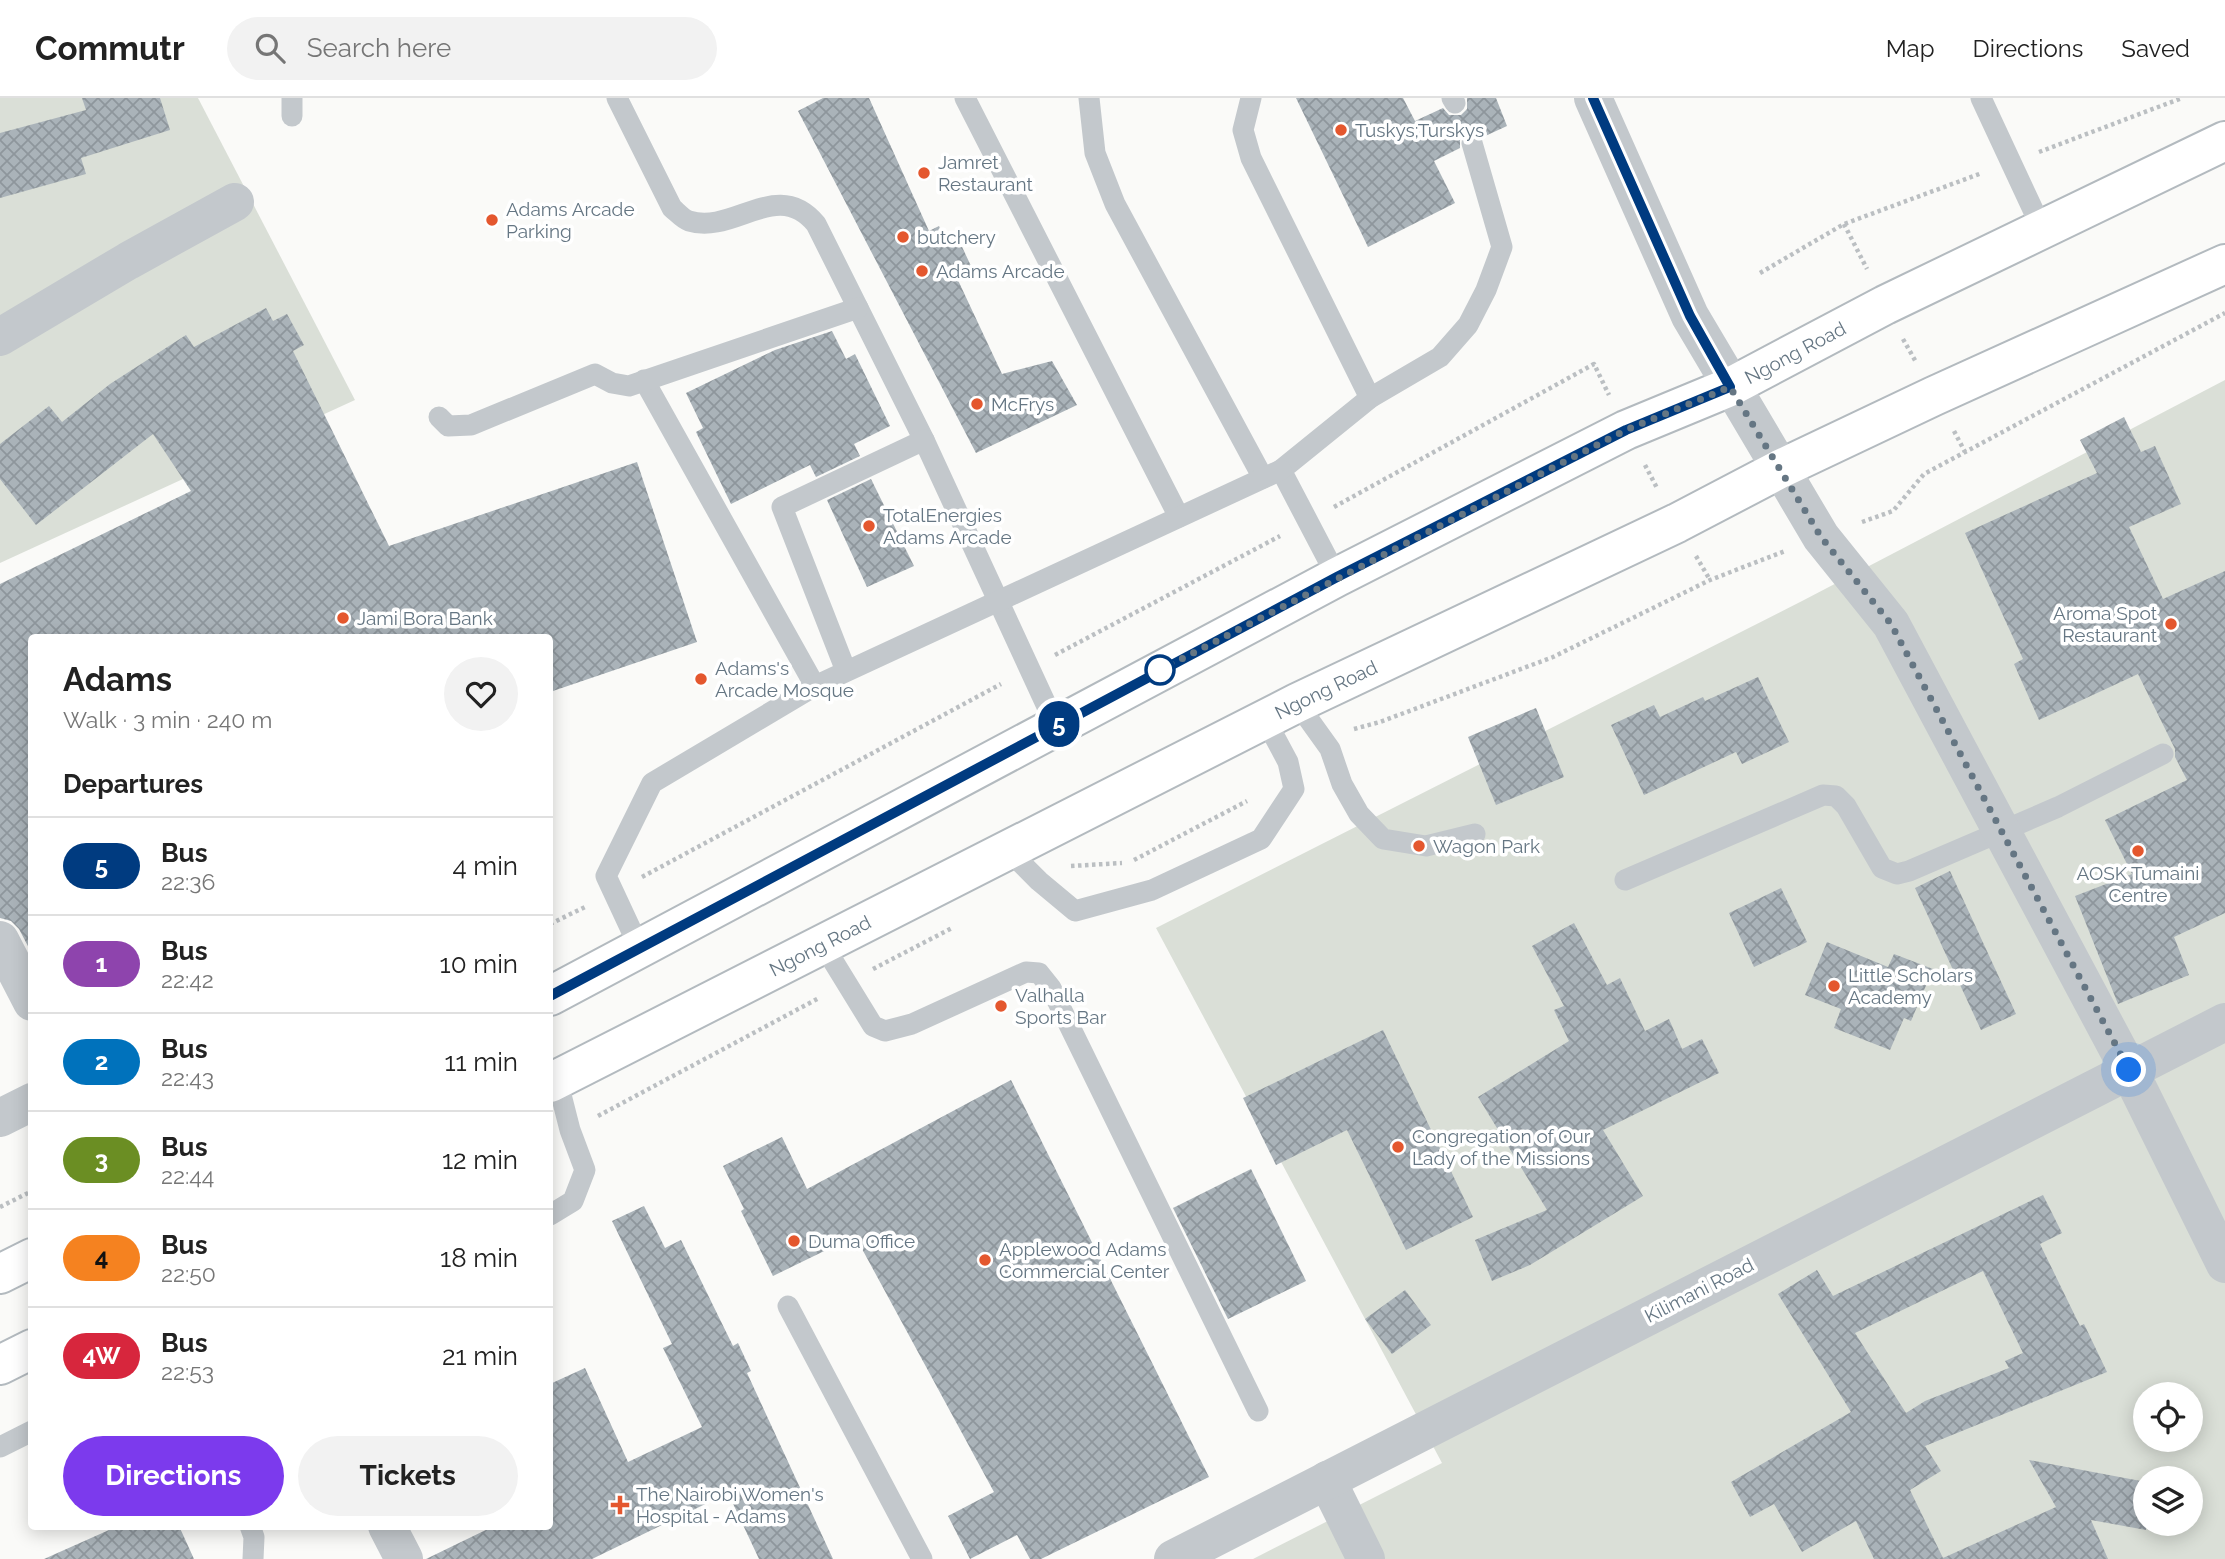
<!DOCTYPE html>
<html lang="en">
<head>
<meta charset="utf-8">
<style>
  body { margin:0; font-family:Raleway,sans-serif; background:#f2f2f2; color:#222; height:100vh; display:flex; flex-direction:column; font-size:26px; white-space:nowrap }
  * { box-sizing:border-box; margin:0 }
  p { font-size:23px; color:#767676 }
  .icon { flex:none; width:38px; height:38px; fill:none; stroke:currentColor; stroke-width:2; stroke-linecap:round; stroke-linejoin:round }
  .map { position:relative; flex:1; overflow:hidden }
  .sheet { position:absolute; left:28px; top:536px; width:525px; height:896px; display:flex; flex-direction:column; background:#fff; border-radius:7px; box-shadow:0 4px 18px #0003 }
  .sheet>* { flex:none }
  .badge { padding:0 14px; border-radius:23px; font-size:24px; line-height:46px }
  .tools { position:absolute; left:2133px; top:1284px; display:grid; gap:14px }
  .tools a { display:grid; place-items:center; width:70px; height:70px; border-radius:50%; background:#fff; box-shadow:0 4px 18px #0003; font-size:35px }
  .you { position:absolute; width:35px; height:35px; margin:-18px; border:5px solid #fff; border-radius:50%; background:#1a73e8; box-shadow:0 0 0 10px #1a73e833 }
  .map>.badge { position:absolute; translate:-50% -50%; box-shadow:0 0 0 4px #fff }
  h2 { padding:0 35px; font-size:26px; line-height:63px }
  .round { display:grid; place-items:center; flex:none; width:74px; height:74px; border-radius:37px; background:#f2f2f2 }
  .overview { display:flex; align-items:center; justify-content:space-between; height:119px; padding:0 35px }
  h1 { font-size:33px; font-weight:700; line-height:52px }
  .action { display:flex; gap:14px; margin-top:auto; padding:14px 35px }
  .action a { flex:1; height:80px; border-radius:42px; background:#7c3aed; color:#fff; font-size:28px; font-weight:700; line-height:80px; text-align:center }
  .action a+a { background:#f2f2f2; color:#222 }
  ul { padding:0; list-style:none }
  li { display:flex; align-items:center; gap:21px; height:98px; padding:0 35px; border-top:2px solid #e0e0e0 }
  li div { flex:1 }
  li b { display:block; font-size:26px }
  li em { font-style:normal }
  li .badge { min-width:77px; font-weight:700; text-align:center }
  header { display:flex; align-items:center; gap:42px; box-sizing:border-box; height:98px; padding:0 35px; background:#fff; border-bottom:2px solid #e0e0e0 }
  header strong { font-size:33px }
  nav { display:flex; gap:38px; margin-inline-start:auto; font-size:24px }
  .search { width:490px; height:63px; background:#f2f2f2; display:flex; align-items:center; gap:18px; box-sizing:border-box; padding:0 24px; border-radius:38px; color:#767676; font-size:26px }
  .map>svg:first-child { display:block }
  .garden { fill:#dadfd7; fill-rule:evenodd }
  .building { fill:url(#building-cross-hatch); fill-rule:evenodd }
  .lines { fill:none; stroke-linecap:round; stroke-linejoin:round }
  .secondary-casing { stroke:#b3babf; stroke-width:42 }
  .path { stroke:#bbbfc2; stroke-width:4.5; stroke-dasharray:3.5 3.5; stroke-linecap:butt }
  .service { stroke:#c3c8cc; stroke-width:21 }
  .minor { stroke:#c3c8cc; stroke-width:38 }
  .tertiary { stroke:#c3c8cc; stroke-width:38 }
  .secondary { stroke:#fff; stroke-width:38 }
  .line-casing { stroke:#fff; stroke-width:16 }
  .line { stroke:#003b80; stroke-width:10 }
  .walk { stroke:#657683; stroke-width:7; stroke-dasharray:0 12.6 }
  .poi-dot { fill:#e4572e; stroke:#fff; stroke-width:2.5 }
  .stop-dot { fill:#fff; stroke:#003b80; stroke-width:3.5 }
  .labels { text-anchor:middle; stroke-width:7; stroke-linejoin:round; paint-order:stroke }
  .poi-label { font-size:19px; fill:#657683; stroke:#fff; text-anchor:start }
  .street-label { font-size:19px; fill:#657683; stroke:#fff }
</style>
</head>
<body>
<header>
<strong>Commutr</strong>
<div class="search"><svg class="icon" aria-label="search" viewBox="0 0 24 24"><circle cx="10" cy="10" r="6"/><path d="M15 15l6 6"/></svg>Search here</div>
<nav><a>Map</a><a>Directions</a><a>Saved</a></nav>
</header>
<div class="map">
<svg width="2225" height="1461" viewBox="0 0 2225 1461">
  <defs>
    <pattern id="building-cross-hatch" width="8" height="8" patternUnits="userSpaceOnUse" patternTransform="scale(1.75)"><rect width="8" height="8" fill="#aab3b9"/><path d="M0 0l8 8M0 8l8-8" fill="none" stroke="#8e969c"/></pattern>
  </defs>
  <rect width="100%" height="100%" fill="#fafaf8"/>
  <g class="garden">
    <polygon points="0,0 198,0 355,302 0,465"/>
    <path d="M2225 282V1461H1253L1442 1365 1156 830 1804 502ZM2146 1297H2191V1342H2146ZM2146 1381H2191V1426H2146Z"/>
  </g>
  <g class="building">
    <polygon points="82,0 160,0 170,32 81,60 86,76 0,100 0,35 86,12"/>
    <polygon points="823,0 869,0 929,133 939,128 944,141 956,136 971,168 956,178 1002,276 1052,263 1077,307 976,355 798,13"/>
    <polygon points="1296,0 1403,0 1415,23 1443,10 1449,17 1461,17 1467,11 1467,0 1496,0 1507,28 1483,39 1476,33 1468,33 1460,41 1460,50 1434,63 1455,105 1368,149"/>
    <polygon points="266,210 273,223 287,216 304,247 293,253 389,448 637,364 697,544 550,594 550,539 32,539 31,854 19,831 11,823 0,820 0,486 191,393 153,336 36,427 0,381 0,346 49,308 62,324 110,286 186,237 194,249"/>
    <polygon points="832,233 846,261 855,256 890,328 854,346 860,358 816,379 810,367 731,406 696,334 703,330 686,295 775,252"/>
    <polygon points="2124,319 2141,354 2155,348 2181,406 2129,429 2163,501 2225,473 2225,815 2174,839 2189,877 2118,906 2075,798 2132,776 2105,722 2187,682 2175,659 2175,651 2138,576 2039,622 2014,566 2023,561 1965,435 2097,375 2080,342"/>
    <polygon points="871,381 914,468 867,489 827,402"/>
    <polygon points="1758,579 1789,644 1742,666 1736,654 1644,697 1611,627 1654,607 1660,619 1703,599 1705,603"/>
    <polygon points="1536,610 1564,679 1496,707 1468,639"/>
    <polygon points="1950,773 2016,916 1981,932 1915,790"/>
    <polygon points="1781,790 1807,844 1754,869 1729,815"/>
    <polygon points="1574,825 1607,887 1620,880 1645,933 1669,921 1682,951 1702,941 1719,975 1603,1032 1643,1098 1530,1167 1492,1183 1475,1142 1547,1112 1478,999 1569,943 1554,912 1564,908 1532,848"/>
    <polygon points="1827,844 1888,869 1894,856 1933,871 1911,923 1904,920 1890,952 1834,930 1841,911 1805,897"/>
    <polygon points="1383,932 1473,1119 1406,1152 1347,1032 1276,1067 1243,1000"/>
    <polygon points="1011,982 1209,1379 1041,1461 1030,1461 1017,1437 970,1461 948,1418 994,1394 855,1138 773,1178 741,1113 744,1111 723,1068 782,1039 807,1091"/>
    <polygon points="1251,1071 1306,1183 1228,1221 1173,1110"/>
    <path d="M2043 1097 2062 1135 2040 1146 2080 1228 2084 1226 2107 1274 1925 1348 1941 1373 1910 1392 1943 1460 2056 1409 2029 1362 2146 1384V1432L2091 1422 2108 1461H1874L1856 1423 1802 1454 1774 1406 1750 1419 1731 1384 1851 1314 1778 1196 1817 1172 1833 1198ZM1983 1173 2023 1255 2005 1263 2009 1270 1925 1303 1906 1315 1855 1235Z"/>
    <polygon points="644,1108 665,1150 681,1142 733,1248 738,1245 751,1273 747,1275 833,1461 759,1461 728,1395 592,1461 426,1461 494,1428 550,1428 550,1286 585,1270 628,1364 702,1329 663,1250 672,1246 612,1123"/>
    <polygon points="1405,1192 1431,1227 1392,1256 1365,1221"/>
    <polygon points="118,1428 179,1428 194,1461 44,1461"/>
  </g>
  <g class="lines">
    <defs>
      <g id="secondary">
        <path id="s1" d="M550 898 1337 479 1626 332 1730 289 1885 207 2225 43"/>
        <path id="s2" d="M550 985 1297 605 1677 425 1780 371 1934 298 2225 166"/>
        <polyline points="0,1176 32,1160"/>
        <polyline points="0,1267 32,1251"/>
      </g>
    </defs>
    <use href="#secondary" class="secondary-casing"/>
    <g class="path">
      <polyline points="2039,54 2182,0"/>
      <polyline points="1844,126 1867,171"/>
      <polyline points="1760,175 1844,126 1982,75"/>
      <polyline points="1903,241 1916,264"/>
      <polyline points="1954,333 1965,354"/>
      <polyline points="1645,367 1657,390"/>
      <polyline points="1334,409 1594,266 1609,297"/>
      <polyline points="1862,424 1893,413 1924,376 2225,215"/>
      <polyline points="1696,458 1710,482"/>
      <polyline points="1055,557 1280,438"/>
      <polyline points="1354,631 1380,624 1553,559 1710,482 1785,453"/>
      <polyline points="1134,762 1247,703"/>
      <polyline points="1071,768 1122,765"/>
      <polyline points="642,779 1001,586"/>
      <polyline points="550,826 585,809"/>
      <polyline points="873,871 952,830"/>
      <polyline points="598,1018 819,900"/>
      <polyline points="0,1109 32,1093"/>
    </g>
    <g class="service">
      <path d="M617 0 672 110C677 114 683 121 689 123 734 137 777 79 816 126L924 342"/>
      <polyline points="965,0 1179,419"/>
      <polyline points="1089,0 1095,55 1115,106 1263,380"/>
      <polyline points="1251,0 1243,32 1251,60 1370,300"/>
      <polyline points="1452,0 1455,5"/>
      <polyline points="1981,0 2042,131"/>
      <polyline points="292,18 292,0"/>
      <polyline points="644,282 815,588"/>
      <polyline points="439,319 448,328 471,327 595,276 612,285 629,288 858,210"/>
      <polyline points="1337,479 1281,372 1370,300 1440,259 1468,227 1486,192 1502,149 1472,45"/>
      <polyline points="846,573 782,409 924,342 1056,628"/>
      <polyline points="1297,605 1330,651 1342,686 1359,716 1383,741 1426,748 1475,736"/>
      <polyline points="1007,751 1039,783 1075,813 1152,792 1261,741 1294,691 1288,664 1265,621"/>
      <polyline points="1625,782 1823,697 1836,698 1846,708 1882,770 1897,776 1909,773 2058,709 2163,656"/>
      <polyline points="822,845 873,928 885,933 912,926 1026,874 1039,875 1051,890 1258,1313"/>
      <polyline points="640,851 606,778 652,685 815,588 1281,372"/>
      <polyline points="550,1117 573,1103 585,1072 570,1032 557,981"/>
      <polyline points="788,1208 922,1461"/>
      <polyline points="0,1349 32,1333"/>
      <polyline points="250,1428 254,1439 253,1461"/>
    </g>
    <g class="minor">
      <polyline points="0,239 128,163 235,104"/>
      <polyline points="0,842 32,904"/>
      <polyline points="0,1020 32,1004"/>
      <polyline points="1327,1382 1366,1461"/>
      <polyline points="387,1428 404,1461"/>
      <polyline points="1173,1461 2225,924"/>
    </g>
    <polyline class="tertiary" points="1593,0 1690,218 1821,439 1891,526 2129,972 2225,1166"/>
    <use href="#secondary" class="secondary"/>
  </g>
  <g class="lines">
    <defs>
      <polyline id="line" points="550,898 1337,479 1626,332 1730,289 1690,218 1593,0"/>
    </defs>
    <use href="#line" class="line-casing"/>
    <use href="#line" class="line"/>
    <polyline class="walk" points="1160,572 1626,332 1730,289 1821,439 1891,526 2129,972"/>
  </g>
  <g class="poi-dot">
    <circle cx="1341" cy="32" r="7"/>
    <circle cx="924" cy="75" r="7"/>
    <circle cx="492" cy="122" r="7"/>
    <circle cx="903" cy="139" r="7"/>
    <circle cx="922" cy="173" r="7"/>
    <circle cx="977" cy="306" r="7"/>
    <circle cx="869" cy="428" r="7"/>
    <circle cx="343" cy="520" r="7"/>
    <circle cx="2171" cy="526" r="7"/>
    <circle cx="701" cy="581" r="7"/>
    <circle cx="1419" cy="748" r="7"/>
    <circle cx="2138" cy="753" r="7"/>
    <circle cx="1834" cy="888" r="7"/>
    <circle cx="1001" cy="908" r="7"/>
    <circle cx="1398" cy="1049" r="7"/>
    <circle cx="794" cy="1143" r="7"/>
    <circle cx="985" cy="1162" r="7"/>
    <path d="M616.5 1396.5h7v7h7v7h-7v7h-7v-7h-7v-7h7z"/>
  </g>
  <circle class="stop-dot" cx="1160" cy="572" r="14"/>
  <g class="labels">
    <g class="poi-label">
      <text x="1355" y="39">Tuskys;Turskys</text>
      <text x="938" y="71">Jamret<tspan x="938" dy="22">Restaurant</tspan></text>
      <text x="506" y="118">Adams Arcade<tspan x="506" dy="22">Parking</tspan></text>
      <text x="917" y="146">butchery</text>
      <text x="936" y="180">Adams Arcade</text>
      <text x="991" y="313">McFrys</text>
      <text x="883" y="424">TotalEnergies<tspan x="883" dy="22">Adams Arcade</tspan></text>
      <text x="2157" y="522" text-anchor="end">Aroma Spot<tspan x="2157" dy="22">Restaurant</tspan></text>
      <text x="357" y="527">Jami Bora Bank</text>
      <text x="715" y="577">Adams's<tspan x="715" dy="22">Arcade Mosque</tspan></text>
      <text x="1433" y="755">Wagon Park</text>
      <text x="2138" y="782" text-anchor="middle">AOSK Tumaini<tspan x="2138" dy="22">Centre</tspan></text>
      <text x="1848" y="884">Little Scholars<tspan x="1848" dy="22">Academy</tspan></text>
      <text x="1015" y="904">Valhalla<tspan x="1015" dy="22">Sports Bar</tspan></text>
      <text x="1412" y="1045">Congregation of Our<tspan x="1412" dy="22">Lady of the Missions</tspan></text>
      <text x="808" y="1150">Duma Office</text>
      <text x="999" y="1158">Applewood Adams<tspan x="999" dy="22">Commercial Center</tspan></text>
      <text x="636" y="1403">The Nairobi Women's<tspan x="636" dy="22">Hospital - Adams</tspan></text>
    </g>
    <g class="street-label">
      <text dy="7" stroke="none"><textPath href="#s1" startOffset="1402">Ngong Road</textPath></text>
      <text dy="7" stroke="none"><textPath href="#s2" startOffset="870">Ngong Road</textPath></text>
      <text dy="7" stroke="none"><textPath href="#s2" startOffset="303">Ngong Road</textPath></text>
      <text transform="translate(1699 1192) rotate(-27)" y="7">Kilimani Road</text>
    </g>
  </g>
</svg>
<div class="tools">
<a><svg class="icon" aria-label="locate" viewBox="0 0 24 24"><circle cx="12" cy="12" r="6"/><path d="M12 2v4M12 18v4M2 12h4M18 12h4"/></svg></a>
<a><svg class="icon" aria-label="layers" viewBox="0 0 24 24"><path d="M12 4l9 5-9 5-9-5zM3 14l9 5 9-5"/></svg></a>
</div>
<div class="you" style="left:2129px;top:972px"></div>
<b class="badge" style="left:1059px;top:626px;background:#003b80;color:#fff">5</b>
<section class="sheet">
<div class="overview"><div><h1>Adams</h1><p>Walk · 3 min · 240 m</p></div><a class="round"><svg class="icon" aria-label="heart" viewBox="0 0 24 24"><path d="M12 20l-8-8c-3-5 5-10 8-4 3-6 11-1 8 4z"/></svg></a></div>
<h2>Departures</h2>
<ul>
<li><span class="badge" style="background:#003b80;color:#fff">5</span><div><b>Bus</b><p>22:36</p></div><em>4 min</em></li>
<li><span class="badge" style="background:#8e44ad;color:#fff">1</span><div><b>Bus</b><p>22:42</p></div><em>10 min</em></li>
<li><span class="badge" style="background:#0072bc;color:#fff">2</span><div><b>Bus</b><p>22:43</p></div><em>11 min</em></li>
<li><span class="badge" style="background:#6b8e23;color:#fff">3</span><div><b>Bus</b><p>22:44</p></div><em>12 min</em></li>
<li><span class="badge" style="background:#f58220;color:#111">4</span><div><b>Bus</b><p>22:50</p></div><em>18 min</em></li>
<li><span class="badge" style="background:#d7263d;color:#fff">4W</span><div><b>Bus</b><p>22:53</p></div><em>21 min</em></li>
</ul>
<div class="action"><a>Directions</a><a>Tickets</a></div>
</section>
</div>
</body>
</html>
